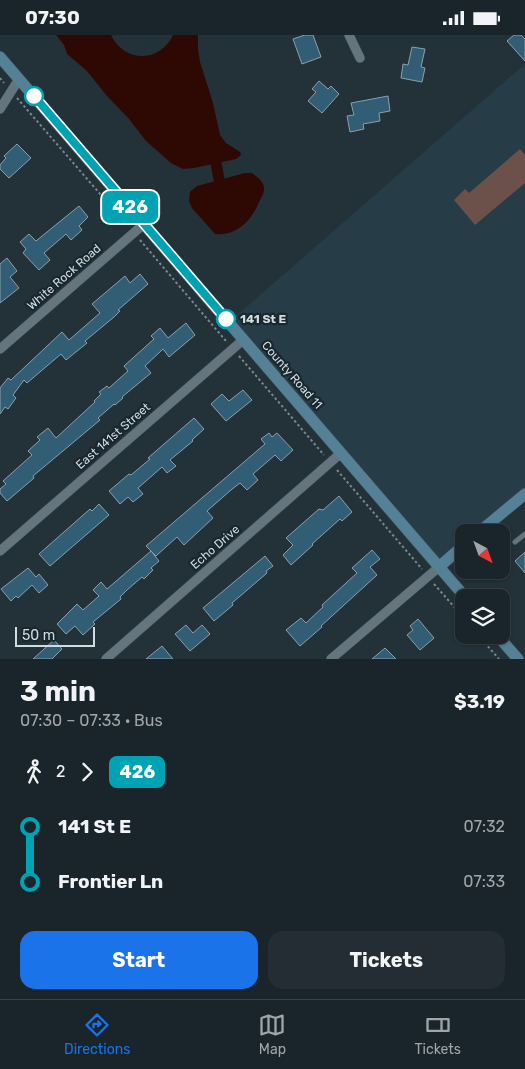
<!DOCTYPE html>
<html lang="en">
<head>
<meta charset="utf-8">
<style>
  body { margin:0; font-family:Rubik,sans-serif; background:#232d33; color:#f1f3f6; height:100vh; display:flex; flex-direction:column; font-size:19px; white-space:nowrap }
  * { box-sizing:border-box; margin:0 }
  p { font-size:16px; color:#9fa5a9 }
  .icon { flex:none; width:28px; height:28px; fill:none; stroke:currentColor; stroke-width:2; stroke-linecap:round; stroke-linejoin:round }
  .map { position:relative; height:624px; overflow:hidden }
  .side { display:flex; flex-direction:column; background:#1a252b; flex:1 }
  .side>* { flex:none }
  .badge { padding:0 10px; border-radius:8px; font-size:18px; line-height:32px }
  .needle { width:32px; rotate:139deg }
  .tools { position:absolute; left:455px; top:489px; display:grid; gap:10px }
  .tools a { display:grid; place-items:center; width:55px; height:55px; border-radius:10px; background:#1a252b; box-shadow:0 1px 4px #0004,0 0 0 1px #384247; font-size:25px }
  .scale { position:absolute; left:15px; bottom:12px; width:80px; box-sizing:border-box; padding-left:5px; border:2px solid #d2dbe0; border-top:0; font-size:14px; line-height:18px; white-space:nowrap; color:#d2dbe0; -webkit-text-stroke:4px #19272f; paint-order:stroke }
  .map>.badge { position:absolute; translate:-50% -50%; box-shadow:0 0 0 2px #fff }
  .legs { display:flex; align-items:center; gap:8px; height:55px; padding:0 20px; font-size:16px }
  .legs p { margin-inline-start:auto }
  .head { display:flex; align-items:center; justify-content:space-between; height:85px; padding:0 20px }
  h1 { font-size:28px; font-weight:700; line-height:38px }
  .button { display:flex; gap:10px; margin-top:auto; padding:10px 20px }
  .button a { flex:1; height:58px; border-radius:15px; background:#1a73e8; color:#fff; font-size:20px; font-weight:700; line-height:58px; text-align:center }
  .button a+a { background:#232d33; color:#f1f3f6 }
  ul { padding:0 20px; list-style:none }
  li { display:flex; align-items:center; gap:18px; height:55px; font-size:19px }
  li i { display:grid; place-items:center; width:8px; height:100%; margin:0 6px; background:currentColor }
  li i::after { content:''; width:12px; height:12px; margin:-6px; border:4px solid; border-radius:50%; background:#1a252b }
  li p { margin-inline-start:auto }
  li:first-child i { background:linear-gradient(#0000 50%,currentColor 0) }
  li:last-child i { background:linear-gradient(currentColor 50%,#0000 0) }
  .status { display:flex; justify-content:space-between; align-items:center; height:35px; padding:0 25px; background:#1a252b; direction:ltr }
  .status svg { height:14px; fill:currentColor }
  .tabs { display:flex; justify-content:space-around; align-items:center; height:70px; border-top:1px solid #384247; background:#1a252b; font-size:14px; color:#9fa5a9 }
  .tabs a { display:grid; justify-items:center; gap:2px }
  .tabs .on { color:#1a73e8 }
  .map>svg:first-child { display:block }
  .built { fill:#263c47 }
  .green { fill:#6b514a }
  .water { fill:#2e0903 }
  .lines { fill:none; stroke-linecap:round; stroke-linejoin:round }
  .canal { stroke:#2e0903; stroke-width:11 }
  .building { fill:#315e74; stroke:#8e9fa8 }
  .lane-casing { stroke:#434f56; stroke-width:5.5 }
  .street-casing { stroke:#434f56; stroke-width:10 }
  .secondary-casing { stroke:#434f56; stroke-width:12 }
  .path { stroke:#7b878d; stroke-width:2; stroke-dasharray:2.5 2.5; stroke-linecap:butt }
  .lane { stroke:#65757e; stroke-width:4.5 }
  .street { stroke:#65757e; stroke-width:9 }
  .secondary { stroke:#548196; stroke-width:11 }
  .line-1-casing { stroke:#fff; stroke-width:11 }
  .line-1 { stroke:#00a3b4; stroke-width:8 }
  .stop-1-dot { fill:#fff; stroke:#00a3b4; stroke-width:2.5 }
  .labels { text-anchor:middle; stroke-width:4.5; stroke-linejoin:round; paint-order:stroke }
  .street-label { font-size:12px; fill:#d2dbe0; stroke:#19272f }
  .stop-label { font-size:12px; font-weight:bold; fill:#d2dbe0; stroke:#19272f; text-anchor:start }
</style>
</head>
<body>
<div class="status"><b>07:30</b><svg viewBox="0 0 49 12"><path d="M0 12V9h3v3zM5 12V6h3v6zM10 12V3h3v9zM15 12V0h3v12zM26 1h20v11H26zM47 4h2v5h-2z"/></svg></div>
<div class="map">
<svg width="525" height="624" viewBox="0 0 525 624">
  <rect width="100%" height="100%" fill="#233139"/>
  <polygon class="built" points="525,29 525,459 478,497 464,498 464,510 439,532 229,287"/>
  <polygon class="green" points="520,114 525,120 525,148 475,190 454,165 465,154 469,158"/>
  <g class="water">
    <path d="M56 0H111C124 28 160 28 173 0H198V14L200 27 213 68 220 100 226 108 240 117 241 120 236 124 194 133 183 134 171 128 146 106 129 84 107 61 87 36 67 19 64 10Z"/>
    <path d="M245 138H252C256 141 261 144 263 149 266 156 262 161 259 167 252 185 236 202 215 199L192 173 189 166 190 157 197 151Z"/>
  </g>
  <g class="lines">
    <polyline class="canal" points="216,128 219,144"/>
  </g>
  <g class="building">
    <polygon points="305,0 313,0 321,22 302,29 293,4"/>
    <polygon points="514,0 521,0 525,4 525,26 507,6"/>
    <polygon points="412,12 425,14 421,32 425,33 422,47 401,43 403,29 408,30"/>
    <polygon points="319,46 328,54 331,51 339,59 322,78 308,66 316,57 312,54"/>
    <polygon points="388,61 390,76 379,78 380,86 363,89 364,94 350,97 347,81 354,80 351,68"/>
    <polygon points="17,109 31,123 9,143 0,134 0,130 6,123 4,121"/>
    <polygon points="79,171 88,182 79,191 82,195 71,205 66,199 44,218 50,225 39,235 23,218 26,214 20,207 29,199 36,206"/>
    <polygon points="7,223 17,236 10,242 19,253 0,268 0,229"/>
    <polygon points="140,239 148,249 118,275 120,276 114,282 85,306 87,308 66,325 61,319 27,348 24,345 13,360 16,363 8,374 5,372 0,379 0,353 8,343 11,345 62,297 69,305 100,278 92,269 125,241 130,248"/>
    <polygon points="186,288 195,300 169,322 163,314 145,331 151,338 122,362 123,363 115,370 114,369 98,383 100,385 33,441 34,443 7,466 0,458 0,454 6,449 3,446 32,420 28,416 40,405 37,402 48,393 56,403 95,367 94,366 101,359 99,357 107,351 109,353 128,336 124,331 154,304 151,301 160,293 168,303"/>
    <polygon points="243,355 252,365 226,386 211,369 222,359 229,366"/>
    <polygon points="194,383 204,394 192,405 193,406 170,425 176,431 167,438 162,432 138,453 143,459 133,467 128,462 120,469 109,456 129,439 131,440 150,424 148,423"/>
    <polygon points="269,398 272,402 277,398 293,415 281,426 275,420 253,439 258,445 247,455 240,448 231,455 207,476 213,483 184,510 177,502 156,521 146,511 265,409 261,404"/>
    <polygon points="339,461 352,477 342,486 340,484 312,509 313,510 291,530 283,520 293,510 286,503 319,474 323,475"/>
    <polygon points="99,469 109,480 50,531 39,519 90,474 92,476"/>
    <polygon points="372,515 380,524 370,532 377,540 321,591 322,592 300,611 286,595 301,583 306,588 323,572 322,570 357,538 352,533"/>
    <polygon points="151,516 159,526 151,533 153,535 144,544 142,542 127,555 120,562 121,564 93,587 95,589 83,600 75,591 66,599 57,589 77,569 83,575 99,561 93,555 101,547 107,554"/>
    <polygon points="525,517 525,538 515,526"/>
    <polygon points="265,521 273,531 266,536 267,538 232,568 233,570 214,586 203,573"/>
    <polygon points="28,533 36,542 39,539 48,550 39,558 32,550 18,563 16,561 11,566 1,554"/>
    <polygon points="418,584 434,603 420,615 407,600 413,595 410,591"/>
    <polygon points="186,590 193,598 202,590 210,599 190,616 175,599"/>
    <polygon points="54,605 62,614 52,624 33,624"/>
    <polygon points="162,611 173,624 146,624"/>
    <polygon points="385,613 396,624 372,624"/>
  </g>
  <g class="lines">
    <defs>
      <polyline id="lane" points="515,507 525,499"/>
      <g id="street">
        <polyline points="349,0 360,23"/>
        <polyline points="0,74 19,44"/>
        <polyline points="0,314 144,189"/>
        <polyline points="0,516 243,305"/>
        <polyline points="106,624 341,418"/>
        <polyline points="331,624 439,532"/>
      </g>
      <g id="secondary">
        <polyline points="0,22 465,562"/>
        <polyline points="478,498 525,459"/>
        <polyline points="439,532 464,510"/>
        <polyline points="497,600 518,624"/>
      </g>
    </defs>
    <use href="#lane" class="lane-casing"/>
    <use href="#street" class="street-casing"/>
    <use href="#secondary" class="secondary-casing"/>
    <g class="path">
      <polyline points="0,43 4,48"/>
      <polyline points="17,63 127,190"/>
      <polyline points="140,205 226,306"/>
      <polyline points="239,321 324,420"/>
      <polyline points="337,435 422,534"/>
      <polyline points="434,549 464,583"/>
      <polyline points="478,600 499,624"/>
    </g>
    <use href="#lane" class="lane"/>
    <use href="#street" class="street"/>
    <use href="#secondary" class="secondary"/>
  </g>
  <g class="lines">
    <defs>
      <polyline id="line-1" points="34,61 226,284"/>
    </defs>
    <use href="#line-1" class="line-1-casing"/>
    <use href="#line-1" class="line-1"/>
  </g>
  <g class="stop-1-dot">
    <circle cx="34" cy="61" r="9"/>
    <circle cx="226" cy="284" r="9"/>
  </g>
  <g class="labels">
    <g class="street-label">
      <text transform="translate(64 242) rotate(-41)" y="4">White Rock Road</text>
      <text transform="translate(292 340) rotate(49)" y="4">County Road 11</text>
      <text transform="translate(113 401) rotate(-41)" y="4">East 141st Street</text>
      <text transform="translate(215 512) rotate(-41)" y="4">Echo Drive</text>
    </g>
    <g class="stop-label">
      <text x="240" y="288">141 St E</text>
    </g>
  </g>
</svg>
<div class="tools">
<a><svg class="needle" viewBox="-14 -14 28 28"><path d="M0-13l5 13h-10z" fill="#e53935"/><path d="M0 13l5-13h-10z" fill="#9fa5a9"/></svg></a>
<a><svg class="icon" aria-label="layers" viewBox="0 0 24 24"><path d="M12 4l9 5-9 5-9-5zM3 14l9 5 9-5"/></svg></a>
</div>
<div class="scale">50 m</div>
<b class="badge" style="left:130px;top:172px;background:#00a3b4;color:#fff">426</b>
</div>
<section class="side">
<div class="head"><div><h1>3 min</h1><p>07:30 – 07:33 · Bus</p></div><b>$3.19</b></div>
<div class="legs"><svg class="icon" aria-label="walk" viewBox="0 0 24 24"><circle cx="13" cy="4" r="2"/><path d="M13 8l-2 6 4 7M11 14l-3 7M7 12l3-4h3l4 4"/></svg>2<svg class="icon" aria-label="forward" viewBox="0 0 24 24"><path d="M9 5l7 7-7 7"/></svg><b class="badge" style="background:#00a3b4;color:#fff">426</b></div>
<ul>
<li><i style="color:#00a3b4"></i><b>141 St E</b><p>07:32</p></li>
<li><i style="color:#00a3b4"></i><b>Frontier Ln</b><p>07:33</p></li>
</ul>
<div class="button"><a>Start</a><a>Tickets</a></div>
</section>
<nav class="tabs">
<a class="on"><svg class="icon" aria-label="directions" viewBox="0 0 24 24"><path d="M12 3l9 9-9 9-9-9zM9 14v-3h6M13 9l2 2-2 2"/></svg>Directions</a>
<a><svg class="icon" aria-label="map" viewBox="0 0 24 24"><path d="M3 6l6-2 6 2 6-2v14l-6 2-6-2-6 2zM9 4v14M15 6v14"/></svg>Map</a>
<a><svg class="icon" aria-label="tickets" viewBox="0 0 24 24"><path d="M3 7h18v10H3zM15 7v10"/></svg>Tickets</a>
</nav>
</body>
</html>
